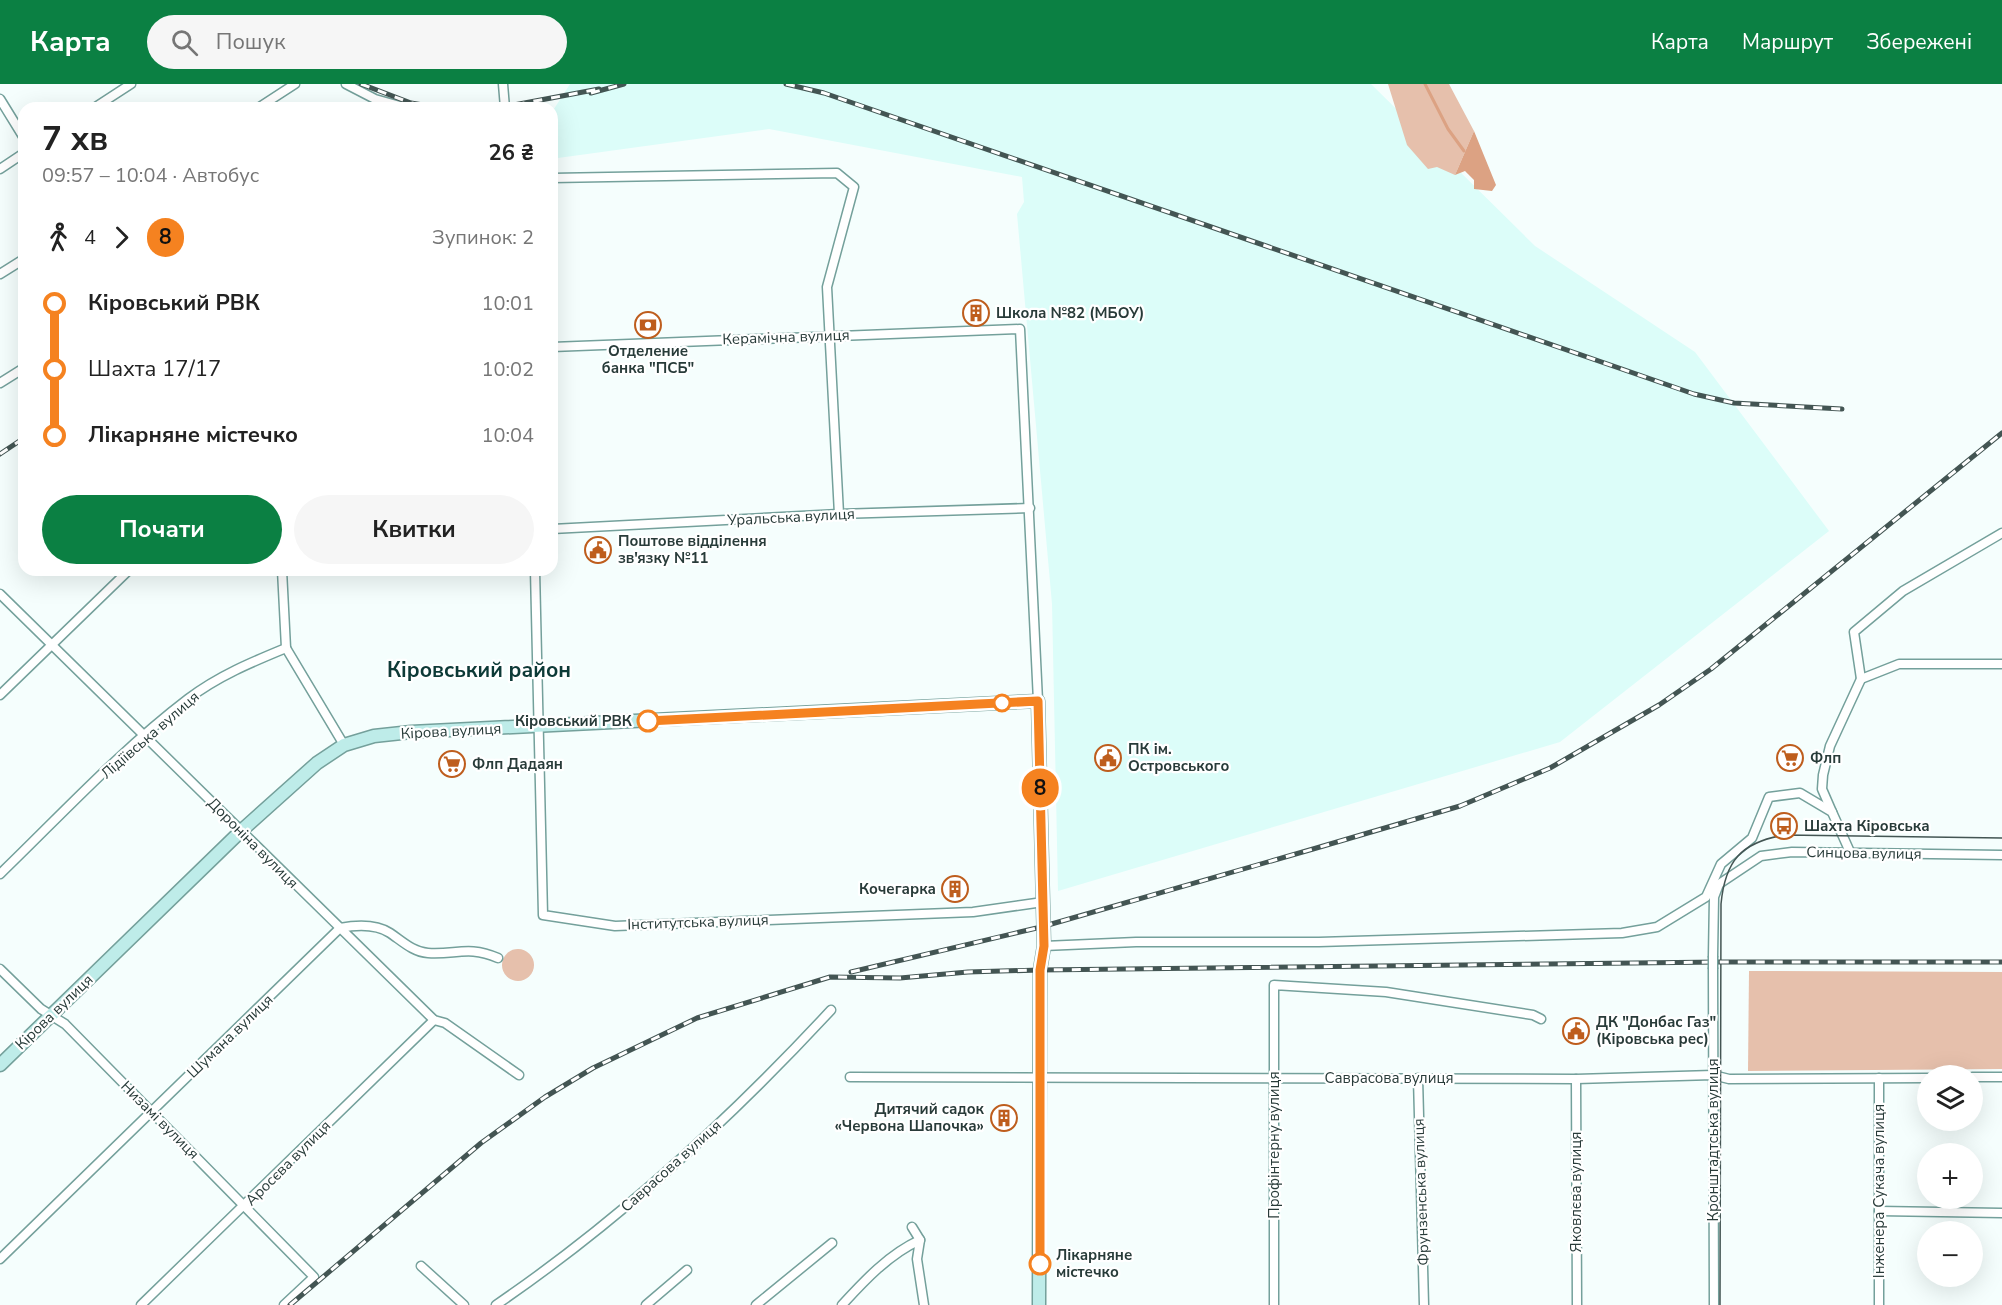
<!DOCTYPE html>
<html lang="uk">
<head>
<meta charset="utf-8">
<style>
  body { margin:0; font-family:"Nunito Sans",sans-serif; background:#f6f6f6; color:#222; height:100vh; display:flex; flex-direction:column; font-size:22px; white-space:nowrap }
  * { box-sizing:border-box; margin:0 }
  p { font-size:20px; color:#767676 }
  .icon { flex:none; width:33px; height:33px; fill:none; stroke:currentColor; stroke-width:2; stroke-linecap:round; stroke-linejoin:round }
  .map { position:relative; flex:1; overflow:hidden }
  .sheet { position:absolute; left:18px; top:18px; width:540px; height:474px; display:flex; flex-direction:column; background:#fff; border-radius:18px; box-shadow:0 6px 24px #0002 }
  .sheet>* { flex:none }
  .badge { padding:0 12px; border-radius:20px; font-size:21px; line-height:39px }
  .fabs { position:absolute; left:1917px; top:981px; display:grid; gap:12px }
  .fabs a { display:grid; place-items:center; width:66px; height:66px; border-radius:50%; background:#fff; box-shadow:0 6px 24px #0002; font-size:30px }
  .map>.badge { position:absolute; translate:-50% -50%; box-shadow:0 0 0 3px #fff }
  .legs { display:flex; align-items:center; gap:9px; height:66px; padding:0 24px; font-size:20px }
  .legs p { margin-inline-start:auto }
  .head { display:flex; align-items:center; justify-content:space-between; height:102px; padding:0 24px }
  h1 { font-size:33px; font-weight:700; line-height:45px }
  .button { display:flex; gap:12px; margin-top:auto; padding:12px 24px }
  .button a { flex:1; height:69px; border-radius:36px; background:#0b8043; color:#fff; font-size:24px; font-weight:700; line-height:69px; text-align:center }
  .button a+a { background:#f6f6f6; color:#222 }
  ul { padding:0 24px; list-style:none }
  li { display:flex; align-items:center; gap:21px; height:66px; font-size:22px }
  li i { display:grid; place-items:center; width:9px; height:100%; margin:0 8px; background:currentColor }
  li i::after { content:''; width:15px; height:15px; margin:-8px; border:4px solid; border-radius:50%; background:#fff }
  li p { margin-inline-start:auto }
  li:first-child i { background:linear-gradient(#0000 50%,currentColor 0) }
  li:last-child i { background:linear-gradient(currentColor 50%,#0000 0) }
  header { display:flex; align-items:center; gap:36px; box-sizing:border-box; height:84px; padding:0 30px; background:#0b8043; color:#fff }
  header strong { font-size:28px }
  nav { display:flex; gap:33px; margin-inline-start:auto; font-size:21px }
  .search { width:420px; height:54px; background:#f6f6f6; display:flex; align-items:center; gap:15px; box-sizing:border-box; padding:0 21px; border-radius:33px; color:#767676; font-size:22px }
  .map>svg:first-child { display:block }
  .built { fill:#dcfdf9 }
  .green { fill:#e6c0ac }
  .water { fill:#dca283 }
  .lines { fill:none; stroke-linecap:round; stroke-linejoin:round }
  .stream { stroke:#dca283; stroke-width:3 }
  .minor-casing { stroke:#74a09b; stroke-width:11 }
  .secondary-casing { stroke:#74a09b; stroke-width:15 }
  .minor { stroke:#fff; stroke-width:8 }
  .secondary { stroke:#beece9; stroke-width:12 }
  .tram { stroke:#435553; stroke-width:1.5 }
  .rail-casing { stroke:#435553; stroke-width:5 }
  .rail { stroke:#fff; stroke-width:3; stroke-dasharray:9; stroke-linecap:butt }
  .minor-bridge-casing { stroke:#74a09b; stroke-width:11; stroke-linecap:butt }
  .minor-bridge { stroke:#fff; stroke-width:8 }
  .line-1-casing { stroke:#fff; stroke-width:14 }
  .line-1 { stroke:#f58220; stroke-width:9 }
  .stop-1-dot { fill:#fff; stroke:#f58220; stroke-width:3 }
  .labels { text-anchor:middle; stroke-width:4.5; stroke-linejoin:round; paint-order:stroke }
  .poi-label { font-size:15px; font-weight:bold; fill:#283b39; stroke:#fff; text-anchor:start }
  .street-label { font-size:15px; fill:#283b39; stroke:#fff }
  .stop-label { font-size:15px; font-weight:bold; fill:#283b39; stroke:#fff; text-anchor:end }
  .district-label { font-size:21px; font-weight:bold; fill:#0d3a37; stroke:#fff }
</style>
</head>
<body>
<header>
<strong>Карта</strong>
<div class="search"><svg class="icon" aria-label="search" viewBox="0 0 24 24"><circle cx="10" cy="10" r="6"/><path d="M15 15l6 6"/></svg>Пошук</div>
<nav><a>Карта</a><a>Маршрут</a><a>Збережені</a></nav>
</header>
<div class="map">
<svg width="2002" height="1221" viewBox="0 0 2002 1221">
  <rect width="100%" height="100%" fill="#f5fefd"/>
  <polygon class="built" points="570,0 1371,0 1535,162 1695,268 1829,447 1560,658 1058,807 1052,520 1017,130 1024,118 1022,93 769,45 558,74 552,59 552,28"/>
  <g class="green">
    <polygon points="1388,0 1449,0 1474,47 1455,91 1437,83 1428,85 1407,61"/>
    <circle cx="518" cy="881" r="16"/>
    <polygon points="1749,887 2002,888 2002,985 1748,987"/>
  </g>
  <polygon class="water" points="1474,47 1496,101 1492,107 1474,105 1474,96 1465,87 1455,91"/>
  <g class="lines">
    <polyline class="stream" points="1425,0 1448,45 1464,67"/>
    <defs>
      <g id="minor">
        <polyline points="346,0 375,15 407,24"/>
        <polyline points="503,0 505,24"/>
        <polyline points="0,15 24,54"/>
        <polyline points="94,24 131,0"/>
        <polyline points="258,24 295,0"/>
        <polyline points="0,85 24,69"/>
        <polyline points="552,94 837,89 854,103 827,203 839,430"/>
        <polyline points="0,190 24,175"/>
        <polyline points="552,263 1020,245 1038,617"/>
        <polyline points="0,299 24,284"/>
        <polyline points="552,445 839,430 1030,424"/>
        <polyline points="535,486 543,831 615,842 973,828 1043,818"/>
        <polyline points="0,510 434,936 445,939 519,991"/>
        <polyline points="286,564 344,661"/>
        <polyline points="1861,595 1899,580 2002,580"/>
        <polyline points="0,611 129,486"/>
        <polyline points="1832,728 1822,705 1823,691 1830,662 1861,595 1854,548 1903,507 2002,449"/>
        <path d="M0 790C61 731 121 666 188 615 218 592 252 578 286 564L282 486"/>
        <polyline points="1044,862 1136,858 1319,858 1622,849 1657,843 1706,813 1721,780 1752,754 1769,713 1800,709 1832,728 1850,768"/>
        <polyline points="1713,872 1714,813 1719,800 1761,772 1792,768 2002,771"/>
        <polyline points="0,885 41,925 65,940 314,1193 284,1221"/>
        <polyline points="1713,885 1714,1221"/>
        <polyline points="850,993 1576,995 1713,991 1729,995 1928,994"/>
        <polyline points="1972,993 2002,993"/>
        <polyline points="1418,994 1424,1221"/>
        <polyline points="1576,995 1577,1221"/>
        <polyline points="1879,1127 2002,1129"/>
        <polyline points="912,1143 920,1156 917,1175 924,1221"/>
        <path d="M0 1175 340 844C356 841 376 840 390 849 402 857 413 868 428 869 456 871 468 861 498 874"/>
        <polyline points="421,1182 464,1221"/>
        <polyline points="141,1221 434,936"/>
        <path d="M496 1221C619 1137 730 1035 831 926"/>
        <polyline points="646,1221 687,1186"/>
        <polyline points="756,1221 832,1159"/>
        <path d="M842 1221C864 1197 889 1170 920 1156"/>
        <polyline points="1274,1221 1274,901 1386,908 1533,931 1541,935"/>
        <polyline points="1879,1221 1879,994"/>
      </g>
      <polyline id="secondary" points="0,981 241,747 317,679 344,661 374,652 411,648 1038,617 1044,862 1040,886 1039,1221"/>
    </defs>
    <use href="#minor" class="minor-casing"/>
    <use href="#secondary" class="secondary-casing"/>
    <use href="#minor" class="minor"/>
    <use href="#secondary" class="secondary"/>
    <path class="tram" d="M1720 1221 1721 820C1725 777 1741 758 1785 751L2002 754"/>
    <defs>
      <g id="rail">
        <polyline points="361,0 411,19 441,24"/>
        <polyline points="786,0 824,9 1694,310 1734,319 1842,325"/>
        <polyline points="591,9 624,0"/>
        <polyline points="498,24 599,5"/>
        <polyline points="0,370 24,354"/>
        <polyline points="851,888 1041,843 1313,765 1460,722 1550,684 1659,621 1711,585 2002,349"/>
        <polyline points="290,1221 481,1059 545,1013 593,984 697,934 830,893 900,894 968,888 1040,886 1720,878 2002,878"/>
      </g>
    </defs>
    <use href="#rail" class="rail-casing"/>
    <use href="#rail" class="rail"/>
    <defs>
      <polyline id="minor-bridge" points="1713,885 1713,872"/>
    </defs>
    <use href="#minor-bridge" class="minor-bridge-casing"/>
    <use href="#minor-bridge" class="minor-bridge"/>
  </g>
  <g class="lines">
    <defs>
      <polyline id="line-1" points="648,637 1038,617 1044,862 1040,886 1040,1180"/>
    </defs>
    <use href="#line-1" class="line-1-casing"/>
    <use href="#line-1" class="line-1"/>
  </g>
  <defs>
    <symbol id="building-ring" viewBox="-11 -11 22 22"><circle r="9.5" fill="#fff" stroke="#be5d1d" stroke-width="1.5"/><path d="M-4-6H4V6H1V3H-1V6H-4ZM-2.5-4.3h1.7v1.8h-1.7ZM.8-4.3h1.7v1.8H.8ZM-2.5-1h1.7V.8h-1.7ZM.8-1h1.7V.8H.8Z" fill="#be5d1d"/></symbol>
    <symbol id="bank-ring" viewBox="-11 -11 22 22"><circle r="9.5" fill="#fff" stroke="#be5d1d" stroke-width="1.5"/><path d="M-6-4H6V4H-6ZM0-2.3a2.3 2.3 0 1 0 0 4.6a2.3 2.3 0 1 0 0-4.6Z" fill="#be5d1d"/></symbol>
    <symbol id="civic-ring" viewBox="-11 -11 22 22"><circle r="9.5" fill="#fff" stroke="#be5d1d" stroke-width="1.5"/><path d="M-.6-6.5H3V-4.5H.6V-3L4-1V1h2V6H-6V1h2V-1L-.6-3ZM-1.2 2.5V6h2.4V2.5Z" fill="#be5d1d"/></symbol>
    <symbol id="supermarket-ring" viewBox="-11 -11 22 22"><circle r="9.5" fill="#fff" stroke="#be5d1d" stroke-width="1.5"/><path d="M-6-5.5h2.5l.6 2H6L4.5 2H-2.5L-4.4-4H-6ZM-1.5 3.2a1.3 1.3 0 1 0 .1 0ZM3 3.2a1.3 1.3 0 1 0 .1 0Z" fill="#be5d1d"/></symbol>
    <symbol id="bus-ring" viewBox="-11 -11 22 22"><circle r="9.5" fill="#fff" stroke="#be5d1d" stroke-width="1.5"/><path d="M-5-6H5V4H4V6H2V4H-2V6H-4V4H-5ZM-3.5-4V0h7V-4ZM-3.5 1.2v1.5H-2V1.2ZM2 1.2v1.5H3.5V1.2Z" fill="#be5d1d"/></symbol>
  </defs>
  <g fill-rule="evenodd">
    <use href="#building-ring" x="961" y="214" width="30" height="30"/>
    <use href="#bank-ring" x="633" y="226" width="30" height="30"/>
    <use href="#civic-ring" x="583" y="451" width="30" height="30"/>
    <use href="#civic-ring" x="1093" y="659" width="30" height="30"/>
    <use href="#supermarket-ring" x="1775" y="659" width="30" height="30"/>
    <use href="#supermarket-ring" x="437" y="665" width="30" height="30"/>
    <use href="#bus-ring" x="1769" y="727" width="30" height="30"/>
    <use href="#building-ring" x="940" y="790" width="30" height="30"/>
    <use href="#civic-ring" x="1561" y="932" width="30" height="30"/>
    <use href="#building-ring" x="989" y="1019" width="30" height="30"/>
  </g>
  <g class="stop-1-dot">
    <circle cx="1002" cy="619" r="8"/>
    <circle cx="648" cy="637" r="10"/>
    <circle cx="1040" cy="1180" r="10"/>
  </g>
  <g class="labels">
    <g class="poi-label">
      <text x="996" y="234">Школа №82 (МБОУ)</text>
      <text x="648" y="272" text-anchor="middle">Отделение<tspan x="648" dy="17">банка "ПСБ"</tspan></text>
      <text x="618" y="462">Поштове відділення<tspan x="618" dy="17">зв'язку №11</tspan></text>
      <text x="1128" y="670">ПК ім.<tspan x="1128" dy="17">Островського</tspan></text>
      <text x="1810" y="679">Флп</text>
      <text x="472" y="685">Флп Дадаян</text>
      <text x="1804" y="747">Шахта Кіровська</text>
      <text x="936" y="810" text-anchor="end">Кочегарка</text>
      <text x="1596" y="943">ДК "Донбас Газ"<tspan x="1596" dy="17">(Кіровська рес)</tspan></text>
      <text x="984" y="1030" text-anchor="end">Дитячий садок<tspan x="984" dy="17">«Червона Шапочка»</tspan></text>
    </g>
    <g class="street-label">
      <text transform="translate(786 253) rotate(-2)" y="5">Керамічна вулиця</text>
      <text transform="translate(791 433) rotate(-3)" y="5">Уральська вулиця</text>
      <text transform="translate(451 647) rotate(-3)" y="5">Кірова вулиця</text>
      <text transform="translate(150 651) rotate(-41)" y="5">Лідіївська вулиця</text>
      <text transform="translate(253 759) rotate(45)" y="5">Дороніна вулиця</text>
      <text transform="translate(1864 769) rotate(1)" y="5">Синцова вулиця</text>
      <text transform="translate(698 838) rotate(-2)" y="5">Інститутська вулиця</text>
      <text transform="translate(54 928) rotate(-44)" y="5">Кірова вулиця</text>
      <text transform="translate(230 952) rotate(-44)" y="5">Шумана вулиця</text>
      <text x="1389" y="999">Саврасова вулиця</text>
      <text transform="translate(160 1036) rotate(45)" y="5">Низамі вулиця</text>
      <text transform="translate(1713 1056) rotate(-90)" y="5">Кронштадтська вулиця</text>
      <text transform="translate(1274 1061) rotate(-90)" y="5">Профінтерну вулиця</text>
      <text transform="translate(288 1079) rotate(-45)" y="5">Аросєва вулиця</text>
      <text transform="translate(671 1082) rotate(-42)" y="5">Саврасова вулиця</text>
      <text transform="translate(1879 1107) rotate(-90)" y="5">Інженера Сукача вулиця</text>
      <text transform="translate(1421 1108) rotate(-92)" y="5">Фрунзенська вулиця</text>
      <text transform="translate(1576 1108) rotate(-90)" y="5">Яковлєва вулиця</text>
    </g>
    <g class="stop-label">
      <text x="632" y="642">Кіровський РВК</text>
      <text x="1056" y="1176" text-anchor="start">Лікарняне<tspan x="1056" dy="17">містечко</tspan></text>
    </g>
    <g class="district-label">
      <text x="479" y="593">Кіровський район</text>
    </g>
  </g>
</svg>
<div class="fabs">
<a><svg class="icon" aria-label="layers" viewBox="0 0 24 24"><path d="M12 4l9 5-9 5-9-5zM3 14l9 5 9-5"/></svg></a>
<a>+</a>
<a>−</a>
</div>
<b class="badge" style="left:1040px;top:704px;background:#f58220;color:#111">8</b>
<section class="sheet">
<div class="head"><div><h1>7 хв</h1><p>09:57 – 10:04 · Автобус</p></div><b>26 ₴</b></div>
<div class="legs"><svg class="icon" aria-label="walk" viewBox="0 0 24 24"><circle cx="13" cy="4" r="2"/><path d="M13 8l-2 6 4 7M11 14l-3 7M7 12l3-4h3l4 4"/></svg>4<svg class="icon" aria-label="forward" viewBox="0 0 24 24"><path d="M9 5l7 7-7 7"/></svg><b class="badge" style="background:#f58220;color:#111">8</b><p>Зупинок: 2</p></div>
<ul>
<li><i style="color:#f58220"></i><b>Кіровський РВК</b><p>10:01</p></li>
<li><i style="color:#f58220"></i><span>Шахта 17/17</span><p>10:02</p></li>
<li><i style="color:#f58220"></i><b>Лікарняне містечко</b><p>10:04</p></li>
</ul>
<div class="button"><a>Почати</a><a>Квитки</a></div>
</section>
</div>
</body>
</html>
